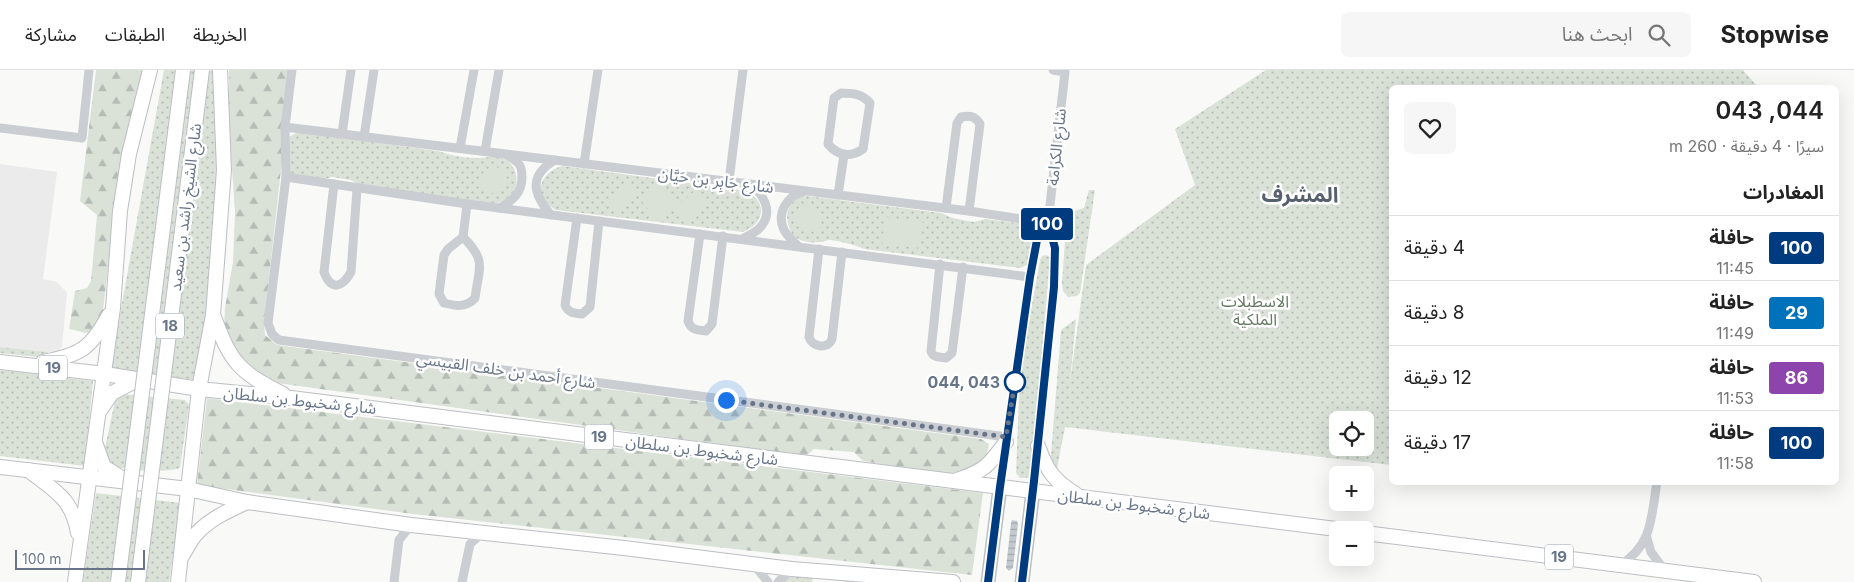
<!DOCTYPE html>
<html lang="ar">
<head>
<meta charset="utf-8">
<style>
  body { margin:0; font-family:Inter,"Noto Sans Arabic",sans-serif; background:#f6f6f6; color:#222; direction:rtl; height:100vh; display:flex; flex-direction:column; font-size:19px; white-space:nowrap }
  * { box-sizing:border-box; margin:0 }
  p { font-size:16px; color:#767676 }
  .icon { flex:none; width:28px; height:28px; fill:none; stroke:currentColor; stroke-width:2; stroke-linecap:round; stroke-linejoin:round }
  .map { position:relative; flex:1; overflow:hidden; direction:ltr }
  .drawer { position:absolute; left:1389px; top:15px; width:450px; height:400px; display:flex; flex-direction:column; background:#fff; border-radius:8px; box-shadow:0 5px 20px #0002; direction:rtl }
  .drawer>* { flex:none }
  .badge { padding:0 10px; border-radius:4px; font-size:18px; line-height:32px }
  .fabs { position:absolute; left:1329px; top:341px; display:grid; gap:10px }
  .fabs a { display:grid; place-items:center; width:45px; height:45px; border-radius:8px; background:#fff; box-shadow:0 5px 20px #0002; font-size:25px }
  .scale { position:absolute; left:15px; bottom:12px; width:130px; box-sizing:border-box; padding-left:5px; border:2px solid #687589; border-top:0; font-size:14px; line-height:18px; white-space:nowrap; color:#687589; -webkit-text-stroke:4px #fff; paint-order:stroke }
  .you { position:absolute; width:25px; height:25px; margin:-12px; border:4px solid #fff; border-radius:50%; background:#1a73e8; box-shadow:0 0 0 8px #1a73e833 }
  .map>.badge { position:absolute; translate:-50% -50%; box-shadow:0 0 0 2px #fff }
  h2 { padding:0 15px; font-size:19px; line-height:45px }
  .round { display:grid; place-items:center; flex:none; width:52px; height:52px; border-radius:8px; background:#f6f6f6 }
  .headline { display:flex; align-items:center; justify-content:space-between; height:85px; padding:0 15px }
  h1 { font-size:24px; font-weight:600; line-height:38px }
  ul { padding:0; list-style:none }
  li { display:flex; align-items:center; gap:15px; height:65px; padding:0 15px; border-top:1px solid #e0e0e0 }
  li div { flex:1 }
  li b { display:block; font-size:19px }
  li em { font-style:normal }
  li .badge { min-width:55px; font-weight:700; text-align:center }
  header { display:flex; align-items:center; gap:30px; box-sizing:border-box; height:70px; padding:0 25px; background:#fff; border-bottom:1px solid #e0e0e0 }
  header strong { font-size:24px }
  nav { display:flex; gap:28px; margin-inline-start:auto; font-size:18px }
  .search { width:350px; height:45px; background:#f6f6f6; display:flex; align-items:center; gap:12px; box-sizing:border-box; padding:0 18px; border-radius:8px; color:#767676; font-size:19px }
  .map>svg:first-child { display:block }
  .built { fill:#eaebea }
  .grass { fill:url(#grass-dots); fill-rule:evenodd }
  .forest { fill:url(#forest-firs) }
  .pitch { fill:#dae2d8 }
  .water { fill:url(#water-rules) }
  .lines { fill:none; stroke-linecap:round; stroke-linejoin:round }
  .secondary-casing { stroke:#bcc0c5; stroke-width:15 }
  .primary-casing { stroke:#bbbec3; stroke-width:16 }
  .street { stroke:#cacdd1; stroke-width:9 }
  .secondary { stroke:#fff; stroke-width:12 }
  .primary { stroke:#fff; stroke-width:14 }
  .primary-bridge-casing { stroke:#bbbec3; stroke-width:16; stroke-linecap:butt }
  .primary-bridge { stroke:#fff; stroke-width:14 }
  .line-casing { stroke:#fff; stroke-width:11 }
  .line { stroke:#003b80; stroke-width:8 }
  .walk { stroke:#687589; stroke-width:5; stroke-dasharray:0 9 }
  .stop-dot { fill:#fff; stroke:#003b80; stroke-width:2.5 }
  .labels { text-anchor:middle; stroke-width:5; stroke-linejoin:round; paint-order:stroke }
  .shield { fill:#fff; stroke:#959eac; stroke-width:1 }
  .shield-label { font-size:15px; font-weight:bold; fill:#687589 }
  .street-label { font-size:16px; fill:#687589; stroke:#fff }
  .park-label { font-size:16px; fill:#647a63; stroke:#fff }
  .stop-label { font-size:16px; font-weight:bold; fill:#687589; stroke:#fff; text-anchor:end }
  .district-label { font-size:21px; font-weight:bold; fill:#56606e; stroke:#fff }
</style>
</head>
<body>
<header>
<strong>Stopwise</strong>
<div class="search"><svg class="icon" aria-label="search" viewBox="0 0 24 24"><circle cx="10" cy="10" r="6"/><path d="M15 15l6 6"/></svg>ابحث هنا</div>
<nav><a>الخريطة</a><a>الطبقات</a><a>مشاركة</a></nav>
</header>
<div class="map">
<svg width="1854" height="512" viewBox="0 0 1854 512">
  <defs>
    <pattern id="grass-dots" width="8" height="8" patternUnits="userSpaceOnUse" patternTransform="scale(1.25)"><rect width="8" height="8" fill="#dae2d8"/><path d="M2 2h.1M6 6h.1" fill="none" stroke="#b5bcb5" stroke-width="1.8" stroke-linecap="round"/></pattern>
    <pattern id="forest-firs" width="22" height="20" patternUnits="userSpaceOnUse" patternTransform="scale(1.25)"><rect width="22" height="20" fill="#dae2d8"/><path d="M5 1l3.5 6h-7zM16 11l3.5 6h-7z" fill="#b5bcb5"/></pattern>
    <pattern id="water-rules" width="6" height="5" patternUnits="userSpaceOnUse" patternTransform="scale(1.25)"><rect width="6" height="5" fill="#c2cad0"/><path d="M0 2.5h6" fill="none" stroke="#a1a9af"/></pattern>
  </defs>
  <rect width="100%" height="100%" fill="#f9faf7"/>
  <polygon class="built" points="0,94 57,102 43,209 57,212 67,223 62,276 58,282 47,282 0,277"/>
  <g class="grass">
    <polygon points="164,0 215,0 217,99 209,226 197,310 110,300"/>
    <path d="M1266 0H1743L1758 17 1391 18V395L1065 357 1056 404 1050 397 1061 260 1076 249 1070 312 1086 195 1195 115 1175 59ZM1338 350H1365V378H1338Z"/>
    <path d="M298 62 438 81C450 85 463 88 475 88 484 89 492 85 502 88 523 95 521 129 498 133 489 134 477 131 468 130 431 126 395 121 359 115L351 110 333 107 318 110 290 105 289 67Z"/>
    <path d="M563 96 748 121C768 135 764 153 743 162L556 140C551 137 546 134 543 129 535 114 548 99 563 96Z"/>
    <polygon points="1089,120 1095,120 1080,223 1077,226 1068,227 1063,221 1062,213 1067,143 1084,138"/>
    <path d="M807 126 941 143 953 148 974 152 985 149 1027 154 1035 162 1029 191 1027 195 1020 198 864 179C853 174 843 172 831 170 826 170 824 172 820 172 807 174 792 170 789 157 787 150 786 144 789 138 793 129 799 127 807 126Z"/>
    <polygon points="1046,185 1050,187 1032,403 1027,408 1020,408 1016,403 1020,302 1040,190 1042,186"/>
    <polygon points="0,277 48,282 47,288 0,283"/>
    <polygon points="0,300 93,311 85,396 0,386"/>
    <path d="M123 324 185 330 189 335 180 398C160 404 127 400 107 395L103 387 115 331 117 326Z"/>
    <polygon points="96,423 181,433 169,512 83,512"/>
    <polygon points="788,505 871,512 848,512 813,507 812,512 783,512"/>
  </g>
  <g class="forest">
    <polygon points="96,0 145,0 132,42 116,129 102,249 94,261 86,263 69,259 75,221 87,218 91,211 97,145 80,131"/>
    <path d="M229 0H292L264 253 265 265 277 275 981 369 989 374C987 385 983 397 971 402 956 408 883 394 863 391L854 382 814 379 806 386 277 313 253 303 230 278 224 254 225 238 233 192 235 143 229 55Z"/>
    <polygon points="207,328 983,423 972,505 413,444 197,415"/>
  </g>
  <g class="pitch">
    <circle cx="494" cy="110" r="13"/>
    <polygon points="660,111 678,133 657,150 639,128"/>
    <polygon points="627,112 638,125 618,142 607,129"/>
    <polygon points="697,119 708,132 686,151 675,138"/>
    <circle cx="809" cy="149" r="13"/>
    <polygon points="885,147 923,152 920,178 882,173"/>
  </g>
  <polygon class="water" points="1012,450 1017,451 1018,454 1013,498 1009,501 1006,498 1011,453"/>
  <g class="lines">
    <defs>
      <g id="secondary">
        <polyline points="988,512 1000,417"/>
        <polyline points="1022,512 1033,421"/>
      </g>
      <g id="primary">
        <path d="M214 247C231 293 239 302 283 324"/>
        <polyline points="0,292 105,304 199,319 291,328 1344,460"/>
        <path d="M43 292C81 285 91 278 109 245"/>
        <polyline points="101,339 112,323 139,309"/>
        <polyline points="95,372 104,397 123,409"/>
        <path d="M1038 376C1047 401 1054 411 1077 425"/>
        <polyline points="0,397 188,419 247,432 411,455 624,478 792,499 953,512"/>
        <path d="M28 400C55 421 72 428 78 463"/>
        <path d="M957 410C985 401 989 395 1006 372"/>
        <polyline points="1365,463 1754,512"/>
        <path d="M182 486C187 478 191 469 197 463 211 448 230 440 247 432"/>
        <polyline points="75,512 113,238 120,141 129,84 150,0"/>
        <polyline points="178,512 199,319 213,245 224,100 220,0"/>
      </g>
    </defs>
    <use href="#secondary" class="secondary-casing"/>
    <use href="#primary" class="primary-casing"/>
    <g class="street">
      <polyline points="292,0 285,57 286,107 268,253 272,264 279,270 1007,367"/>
      <path d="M841 23C853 23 862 24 870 33L863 79C850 88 838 86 828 74L834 28Z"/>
      <polyline points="285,57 969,141 1048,153"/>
      <polyline points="0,58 82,68 89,0"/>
      <polyline points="342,64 351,0"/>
      <polyline points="364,67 374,0"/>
      <polyline points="460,78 474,0"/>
      <polyline points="485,81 499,0"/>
      <polyline points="584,94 598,0"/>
      <polyline points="286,107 467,134 1030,207"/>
      <polyline points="729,111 743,0"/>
      <path d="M334 114 324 202C331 221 342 218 351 202L357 119"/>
      <polyline points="838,125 844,85"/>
      <path d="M500 138C513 130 522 123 522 107 522 101 521 95 517 92 514 89 510 87 507 85"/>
      <path d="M946 138 957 53 961 47C970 45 975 46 980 54L969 141"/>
      <path d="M551 145C533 124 528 106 555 90"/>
      <path d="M577 148 565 235C568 243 574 243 582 244L590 237 599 151"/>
      <path d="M700 164 688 251C691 260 697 260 706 261L712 254 723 166"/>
      <path d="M463 167C487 191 479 197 475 228 466 238 456 236 444 233L439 224 444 185 448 179 463 167 467 134"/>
      <path d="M742 169C749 165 758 162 762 155 773 141 763 123 750 115"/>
      <path d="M798 176C793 171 787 166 784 160 776 143 787 126 803 122"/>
      <path d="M819 179 809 267C812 277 828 280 832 269L842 182"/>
      <path d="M940 194 931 281C933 288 940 287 946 288L952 283 963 197"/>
      <polyline points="1000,417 1030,207 1037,170 1048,153"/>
      <polyline points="1033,421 1054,217 1055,178 1048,153 1065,2 1053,0"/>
      <polyline points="1647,468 1651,482 1665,501"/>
      <polyline points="754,495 768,512"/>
      <path d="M1620 495C1653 475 1651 447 1657 412"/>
      <polyline points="394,512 399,470 411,455"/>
      <polyline points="462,512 470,474 482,463"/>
      <polyline points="778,512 792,499"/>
    </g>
    <use href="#secondary" class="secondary"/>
    <use href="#primary" class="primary"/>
    <defs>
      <g id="primary-bridge">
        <polyline points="118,512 183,0"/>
        <polyline points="138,512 202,0"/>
      </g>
    </defs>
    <use href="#primary-bridge" class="primary-bridge-casing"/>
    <use href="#primary-bridge" class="primary-bridge"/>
  </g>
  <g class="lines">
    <defs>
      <polyline id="line" points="988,512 1000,417 1030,207 1037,170 1048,153 1055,178 1054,217 1034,411 1022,512"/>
    </defs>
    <use href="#line" class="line-casing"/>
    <use href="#line" class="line"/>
    <polyline class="walk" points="726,330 1006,367 1015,312"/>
  </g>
  <circle class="stop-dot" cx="1015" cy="312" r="10"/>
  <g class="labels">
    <g class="shield">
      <rect x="156" y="243.5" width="28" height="25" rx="4"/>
      <rect x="39" y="285.5" width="28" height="25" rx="4"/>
      <rect x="585" y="354.5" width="28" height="25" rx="4"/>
      <rect x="1545" y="474.5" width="28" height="25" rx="4"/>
    </g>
    <g class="shield-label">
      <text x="170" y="261">18</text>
      <text x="53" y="303">19</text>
      <text x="599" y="372">19</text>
      <text x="1559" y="492">19</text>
    </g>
    <g class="street-label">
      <text transform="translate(1056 77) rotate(-84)" y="6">شارع الكرامة</text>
      <text transform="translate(716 110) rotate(7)" y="6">شارع جَابِر بن حَيَّان</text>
      <text transform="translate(185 137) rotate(-83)" y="6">شارع الشيخ راشد بن سعيد</text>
      <text transform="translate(506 300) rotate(8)" y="6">شارع أحمد بن خلف القبيسي</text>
      <text transform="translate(300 330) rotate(6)" y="6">شارع شخبوط بن سلطان</text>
      <text transform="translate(702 380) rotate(7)" y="6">شارع شخبوط بن سلطان</text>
      <text transform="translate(1134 434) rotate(7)" y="6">شارع شخبوط بن سلطان</text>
    </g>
    <g class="park-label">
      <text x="1255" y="237">الاسطبلات<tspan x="1255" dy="18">الملكية</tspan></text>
    </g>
    <g class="stop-label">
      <text x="1000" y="318">044, 043</text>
    </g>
    <g class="district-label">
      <text x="1300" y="132">المشرف</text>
    </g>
  </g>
</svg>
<div class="fabs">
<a><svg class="icon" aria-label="locate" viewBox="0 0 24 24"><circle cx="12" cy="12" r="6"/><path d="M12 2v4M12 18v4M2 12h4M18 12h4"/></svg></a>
<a>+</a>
<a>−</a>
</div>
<div class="scale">100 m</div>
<div class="you" style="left:726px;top:330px"></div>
<b class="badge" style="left:1047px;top:154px;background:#003b80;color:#fff">100</b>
<section class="drawer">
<div class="headline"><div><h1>044, 043</h1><p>سيرًا · 4 دقيقة · 260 m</p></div><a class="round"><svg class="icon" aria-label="heart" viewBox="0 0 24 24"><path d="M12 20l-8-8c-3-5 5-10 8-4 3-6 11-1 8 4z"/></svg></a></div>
<h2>المغادرات</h2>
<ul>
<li><span class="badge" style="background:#003b80;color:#fff">100</span><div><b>حافلة</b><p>11:45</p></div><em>4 دقيقة</em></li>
<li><span class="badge" style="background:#0072bc;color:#fff">29</span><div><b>حافلة</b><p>11:49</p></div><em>8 دقيقة</em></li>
<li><span class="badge" style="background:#8e44ad;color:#fff">86</span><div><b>حافلة</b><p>11:53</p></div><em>12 دقيقة</em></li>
<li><span class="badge" style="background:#003b80;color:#fff">100</span><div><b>حافلة</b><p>11:58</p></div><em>17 دقيقة</em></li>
</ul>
</section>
</div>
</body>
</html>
